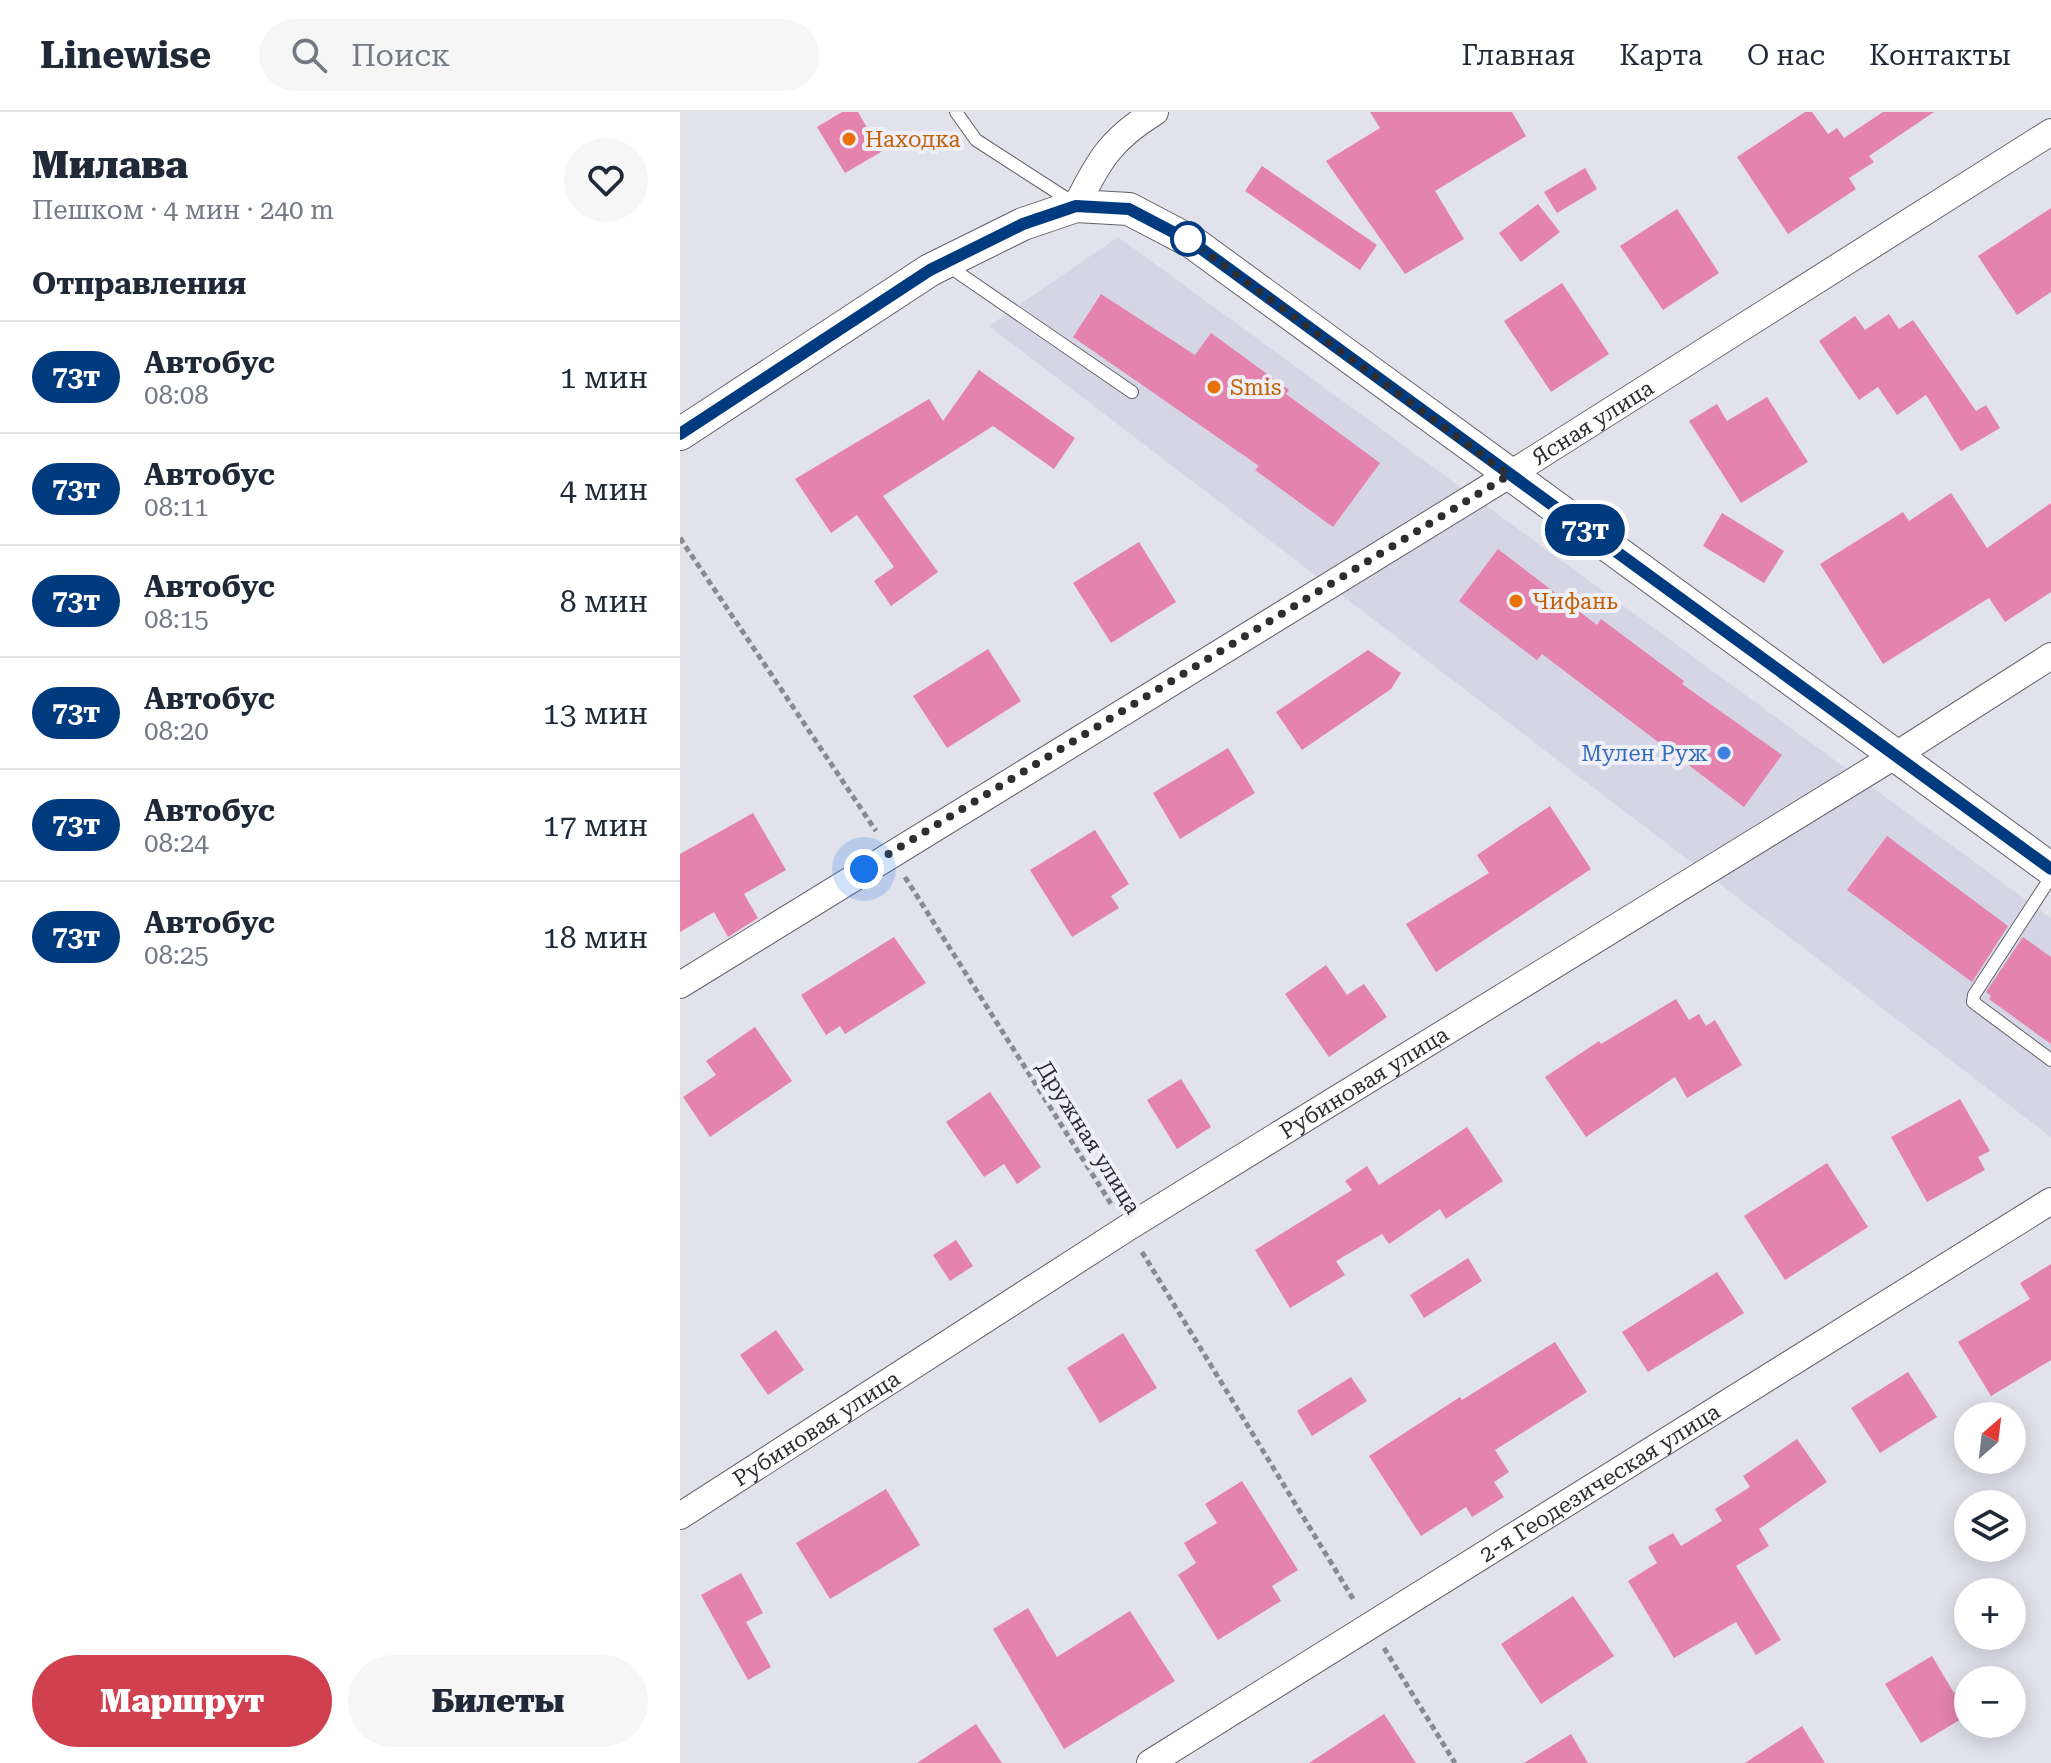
<!DOCTYPE html>
<html lang="ru">
<head>
<meta charset="utf-8">
<style>
  body { margin:0; font-family:"Roboto Serif",serif; background:#f6f6f7; color:#1f2937; height:100vh; display:flex; flex-direction:column; font-size:30px; white-space:nowrap }
  * { box-sizing:border-box; margin:0 }
  p { font-size:26px; color:#747a83 }
  .icon { flex:none; width:44px; height:44px; fill:none; stroke:currentColor; stroke-width:2; stroke-linecap:round; stroke-linejoin:round }
  .map { position:relative; flex:1; overflow:hidden }
  .details { display:flex; flex-direction:column; background:#fff; width:680px }
  .details>* { flex:none }
  .badge { padding:0 16px; border-radius:26px; font-size:28px; line-height:52px }
  .needle { width:52px; rotate:28deg }
  .tools { position:absolute; left:1274px; top:1290px; display:grid; gap:16px }
  .tools a { display:grid; place-items:center; width:72px; height:72px; border-radius:50%; background:#fff; box-shadow:0 4px 20px #0003; font-size:40px }
  .you { position:absolute; width:40px; height:40px; margin:-20px; border:6px solid #fff; border-radius:50%; background:#1a73e8; box-shadow:0 0 0 12px #1a73e833 }
  .map>.badge { position:absolute; translate:-50% -50%; box-shadow:0 0 0 4px #fff }
  h2 { padding:0 32px; font-size:30px; line-height:72px }
  .round { display:grid; place-items:center; flex:none; width:84px; height:84px; border-radius:42px; background:#f6f6f7 }
  .summary { display:flex; align-items:center; justify-content:space-between; height:136px; padding:0 32px }
  h1 { font-size:38px; font-weight:800; line-height:60px }
  .action { display:flex; gap:16px; margin-top:auto; padding:16px 32px }
  .action a { flex:1; height:92px; border-radius:48px; background:#d0404f; color:#fff; font-size:32px; font-weight:800; line-height:92px; text-align:center }
  .action a+a { background:#f6f6f7; color:#1f2937 }
  ul { padding:0; list-style:none }
  li { display:flex; align-items:center; gap:24px; height:112px; padding:0 32px; border-top:2px solid #e0e1e3 }
  li div { flex:1 }
  li b { display:block; font-size:30px }
  li em { font-style:normal }
  li .badge { min-width:88px; font-weight:700; text-align:center }
  header { display:flex; align-items:center; gap:48px; box-sizing:border-box; height:112px; padding:0 40px; background:#fff; border-bottom:2px solid #e0e1e3 }
  header strong { font-size:38px }
  nav { display:flex; gap:44px; margin-inline-start:auto; font-size:28px }
  .search { width:560px; height:72px; background:#f6f6f7; display:flex; align-items:center; gap:20px; box-sizing:border-box; padding:0 28px; border-radius:44px; color:#747a83; font-size:30px }
  main { display:flex; flex:1; min-height:0 }
  .map>svg:first-child { display:block }
  .built { fill:#d5d5e6 }
  .building { fill:#e483ae }
  .lines { fill:none; stroke-linecap:round; stroke-linejoin:round }
  .service-casing { stroke:#616169; stroke-width:14 }
  .minor-casing { stroke:#616169; stroke-width:28 }
  .tertiary-casing { stroke:#616169; stroke-width:34 }
  .path { stroke:#898a90; stroke-width:5; stroke-dasharray:6 4; stroke-linecap:butt }
  .service { stroke:#fff; stroke-width:12 }
  .minor { stroke:#fff; stroke-width:26 }
  .tertiary { stroke:#fff; stroke-width:32 }
  .line-casing { stroke:#fff; stroke-width:18 }
  .line { stroke:#003b80; stroke-width:12 }
  .walk { stroke:#2e2e32; stroke-width:8; stroke-dasharray:0 14.4 }
  .food-dot { fill:#e8710a; stroke:#efeff8; stroke-width:3 }
  .stop-dot { fill:#fff; stroke:#003b80; stroke-width:4 }
  .shop-dot { fill:#3f7fe0; stroke:#efeff8; stroke-width:3 }
  .labels { text-anchor:middle; stroke-width:8; stroke-linejoin:round; paint-order:stroke }
  .food-label { font-size:22px; fill:#c56008; stroke:#efeff8; text-anchor:start }
  .street-label { font-size:22px; fill:#2e2e32; stroke:#efeff8 }
  .shop-label { font-size:22px; fill:#366cbe; stroke:#efeff8; text-anchor:end }
</style>
</head>
<body>
<header>
<strong>Linewise</strong>
<div class="search"><svg class="icon" aria-label="search" viewBox="0 0 24 24"><circle cx="10" cy="10" r="6"/><path d="M15 15l6 6"/></svg>Поиск</div>
<nav><a>Главная</a><a>Карта</a><a>О нас</a><a>Контакты</a></nav>
</header>
<main>
<section class="details">
<div class="summary"><div><h1>Милава</h1><p>Пешком · 4 мин · 240 m</p></div><a class="round"><svg class="icon" aria-label="heart" viewBox="0 0 24 24"><path d="M12 20l-8-8c-3-5 5-10 8-4 3-6 11-1 8 4z"/></svg></a></div>
<h2>Отправления</h2>
<ul>
<li><span class="badge" style="background:#003b80;color:#fff">73т</span><div><b>Автобус</b><p>08:08</p></div><em>1 мин</em></li>
<li><span class="badge" style="background:#003b80;color:#fff">73т</span><div><b>Автобус</b><p>08:11</p></div><em>4 мин</em></li>
<li><span class="badge" style="background:#003b80;color:#fff">73т</span><div><b>Автобус</b><p>08:15</p></div><em>8 мин</em></li>
<li><span class="badge" style="background:#003b80;color:#fff">73т</span><div><b>Автобус</b><p>08:20</p></div><em>13 мин</em></li>
<li><span class="badge" style="background:#003b80;color:#fff">73т</span><div><b>Автобус</b><p>08:24</p></div><em>17 мин</em></li>
<li><span class="badge" style="background:#003b80;color:#fff">73т</span><div><b>Автобус</b><p>08:25</p></div><em>18 мин</em></li>
</ul>
<div class="action"><a>Маршрут</a><a>Билеты</a></div>
</section>
<div class="map">
<svg width="1371" height="1651" viewBox="0 0 1371 1651">
  <rect width="100%" height="100%" fill="#e1e2eb"/>
  <polygon class="built" points="438,125 1371,806 1371,1025 309,214"/>
  <g class="building">
    <polygon points="162,0 178,0 201,40 165,61 137,15"/>
    <polygon points="690,0 832,0 846,24 755,79 784,127 725,162 646,49 700,16"/>
    <polygon points="1125,0 1132,0 1148,22 1157,16 1164,26 1203,0 1254,0 1189,44 1194,50 1169,66 1176,77 1108,122 1057,45"/>
    <polygon points="582,54 697,133 680,158 565,79"/>
    <polygon points="905,56 917,77 877,101 864,80"/>
    <polygon points="858,92 880,120 841,150 819,121"/>
    <polygon points="1371,96 1371,180 1337,203 1298,144"/>
    <polygon points="997,97 1039,161 983,198 940,134"/>
    <polygon points="882,171 929,242 871,280 824,209"/>
    <polygon points="421,182 515,243 531,221 609,278 606,282 700,351 653,415 575,358 579,354 393,225"/>
    <polygon points="1209,202 1219,217 1233,208 1296,299 1306,293 1320,316 1281,339 1246,283 1217,303 1198,275 1179,288 1139,229 1175,204 1185,218"/>
    <polygon points="299,258 395,326 374,357 313,314 203,384 258,460 211,494 194,469 214,455 177,403 151,421 115,367 249,287 263,309"/>
    <polygon points="1087,285 1128,350 1061,391 1009,309 1037,292 1047,309"/>
    <polygon points="1271,381 1307,436 1371,391 1371,480 1325,510 1309,486 1203,552 1140,452 1223,400 1229,409"/>
    <polygon points="1042,401 1104,439 1084,471 1023,434"/>
    <polygon points="459,430 496,490 431,531 393,471"/>
    <polygon points="818,437 917,513 921,507 1004,569 1002,572 1102,643 1064,695 862,542 857,548 779,489"/>
    <polygon points="308,537 341,589 267,636 233,584"/>
    <polygon points="688,538 721,561 711,577 622,638 596,600"/>
    <polygon points="548,636 575,681 500,727 473,681"/>
    <polygon points="870,694 911,757 756,860 726,812 809,761 797,743"/>
    <polygon points="73,701 106,758 64,782 78,806 48,825 34,800 0,820 0,742"/>
    <polygon points="415,718 449,772 431,784 439,796 392,825 350,758"/>
    <polygon points="1207,724 1328,814 1292,870 1167,778"/>
    <polygon points="214,825 246,871 165,922 160,914 146,923 121,883"/>
    <polygon points="1343,825 1371,845 1371,932 1309,887 1311,884 1306,880"/>
    <polygon points="646,853 667,883 684,872 707,905 649,945 605,882"/>
    <polygon points="996,887 1009,908 1019,902 1026,914 1035,908 1062,953 1007,986 995,965 906,1025 865,965 919,929 921,932"/>
    <polygon points="75,915 112,969 30,1025 3,985 36,963 26,949"/>
    <polygon points="501,967 531,1015 497,1037 467,988"/>
    <polygon points="310,980 361,1055 337,1072 324,1052 304,1065 266,1010"/>
    <polygon points="1280,987 1310,1039 1298,1045 1305,1058 1247,1090 1211,1025"/>
    <polygon points="787,1015 823,1069 766,1107 760,1097 709,1132 702,1122 656,1149 665,1163 610,1196 575,1138 672,1078 665,1069 687,1054 699,1073"/>
    <polygon points="1147,1051 1188,1115 1105,1168 1064,1104"/>
    <polygon points="276,1128 293,1154 270,1169 253,1143"/>
    <polygon points="788,1146 802,1169 744,1206 730,1183"/>
    <polygon points="1371,1152 1371,1248 1311,1284 1278,1230 1350,1187 1340,1171"/>
    <polygon points="1037,1160 1064,1201 968,1260 942,1220"/>
    <polygon points="96,1218 124,1258 88,1283 60,1243"/>
    <polygon points="443,1221 477,1276 420,1311 387,1256"/>
    <polygon points="875,1230 907,1280 815,1338 829,1360 814,1370 824,1385 792,1405 786,1395 741,1424 689,1344 780,1285 782,1288"/>
    <polygon points="1228,1260 1257,1305 1200,1341 1171,1296"/>
    <polygon points="671,1265 687,1289 632,1324 617,1299"/>
    <polygon points="1117,1327 1147,1370 1079,1417 1089,1434 1056,1454 1101,1528 1076,1543 1056,1510 994,1546 948,1469 977,1451 968,1435 993,1421 1001,1434 1042,1409 1035,1397 1070,1375 1063,1364"/>
    <polygon points="562,1369 618,1458 592,1474 601,1489 538,1528 498,1463 516,1451 504,1431 537,1411 525,1392"/>
    <polygon points="206,1377 240,1433 150,1487 116,1431"/>
    <polygon points="61,1461 83,1501 66,1510 91,1555 68,1568 21,1483"/>
    <polygon points="893,1484 934,1544 861,1592 821,1532"/>
    <polygon points="348,1496 377,1545 450,1499 495,1569 384,1637 313,1517"/>
    <polygon points="1252,1544 1274,1581 1288,1572 1288,1603 1241,1631 1205,1572"/>
    <polygon points="704,1602 736,1651 629,1651"/>
    <polygon points="296,1612 322,1651 237,1651"/>
    <polygon points="1122,1614 1145,1651 1065,1651"/>
    <polygon points="891,1622 908,1651 844,1651"/>
  </g>
  <g class="lines">
    <defs>
      <g id="service">
        <polyline points="276,0 296,28 392,90"/>
        <polyline points="267,153 452,280"/>
        <polyline points="1371,765 1294,883 1293,890 1371,948"/>
      </g>
      <g id="minor">
        <path d="M396 94C419 48 431 27 475 0"/>
        <path id="s1" d="M0 873 829 363 1371 20"/>
        <path id="s2" d="M0 1404 447 1116 1216 643 1371 544"/>
        <path id="s3" d="M470 1651 1371 1089"/>
      </g>
      <polyline id="tertiary" points="0,322 250,158 343,112 396,94 449,97 512,130 1371,757"/>
    </defs>
    <use href="#service" class="service-casing"/>
    <use href="#minor" class="minor-casing"/>
    <use href="#tertiary" class="tertiary-casing"/>
    <g class="path">
      <polyline points="0,426 196,719"/>
      <polyline points="225,765 433,1095"/>
      <polyline points="462,1140 675,1490"/>
      <polyline points="704,1536 775,1651"/>
    </g>
    <use href="#service" class="service"/>
    <use href="#minor" class="minor"/>
    <use href="#tertiary" class="tertiary"/>
  </g>
  <g class="lines">
    <defs>
      <polyline id="line" points="0,322 250,158 343,112 396,94 449,97 512,130 1371,757"/>
    </defs>
    <use href="#line" class="line-casing"/>
    <use href="#line" class="line"/>
    <polyline class="walk" points="184,757 829,363 508,127"/>
  </g>
  <g class="food-dot">
    <circle cx="169" cy="27" r="8"/>
    <circle cx="534" cy="275" r="8"/>
    <circle cx="836" cy="489" r="8"/>
  </g>
  <circle class="stop-dot" cx="508" cy="127" r="16"/>
  <circle class="shop-dot" cx="1044" cy="641" r="8"/>
  <g class="labels">
    <g class="food-label">
      <text x="185" y="35">Находка</text>
      <text x="550" y="283">Smis</text>
      <text x="852" y="497">Чифань</text>
    </g>
    <g class="street-label">
      <text dy="8" stroke="none"><textPath href="#s1" startOffset="1072">Ясная улица</textPath></text>
      <text dy="8" stroke="none"><textPath href="#s2" startOffset="810">Рубиновая улица</textPath></text>
      <text transform="translate(409 1025) rotate(58)" y="8">Дружная улица</text>
      <text dy="8" stroke="none"><textPath href="#s2" startOffset="162">Рубиновая улица</textPath></text>
      <text dy="8" stroke="none"><textPath href="#s3" startOffset="530">2-я Геодезическая улица</textPath></text>
    </g>
    <g class="shop-label">
      <text x="1028" y="649">Мулен Руж</text>
    </g>
  </g>
</svg>
<div class="tools">
<a><svg class="needle" viewBox="-14 -14 28 28"><path d="M0-13l5 13h-10z" fill="#e53935"/><path d="M0 13l5-13h-10z" fill="#747a83"/></svg></a>
<a><svg class="icon" aria-label="layers" viewBox="0 0 24 24"><path d="M12 4l9 5-9 5-9-5zM3 14l9 5 9-5"/></svg></a>
<a>+</a>
<a>−</a>
</div>
<div class="you" style="left:184px;top:757px"></div>
<b class="badge" style="left:905px;top:418px;background:#003b80;color:#fff">73т</b>
</div>
</main>
</body>
</html>
